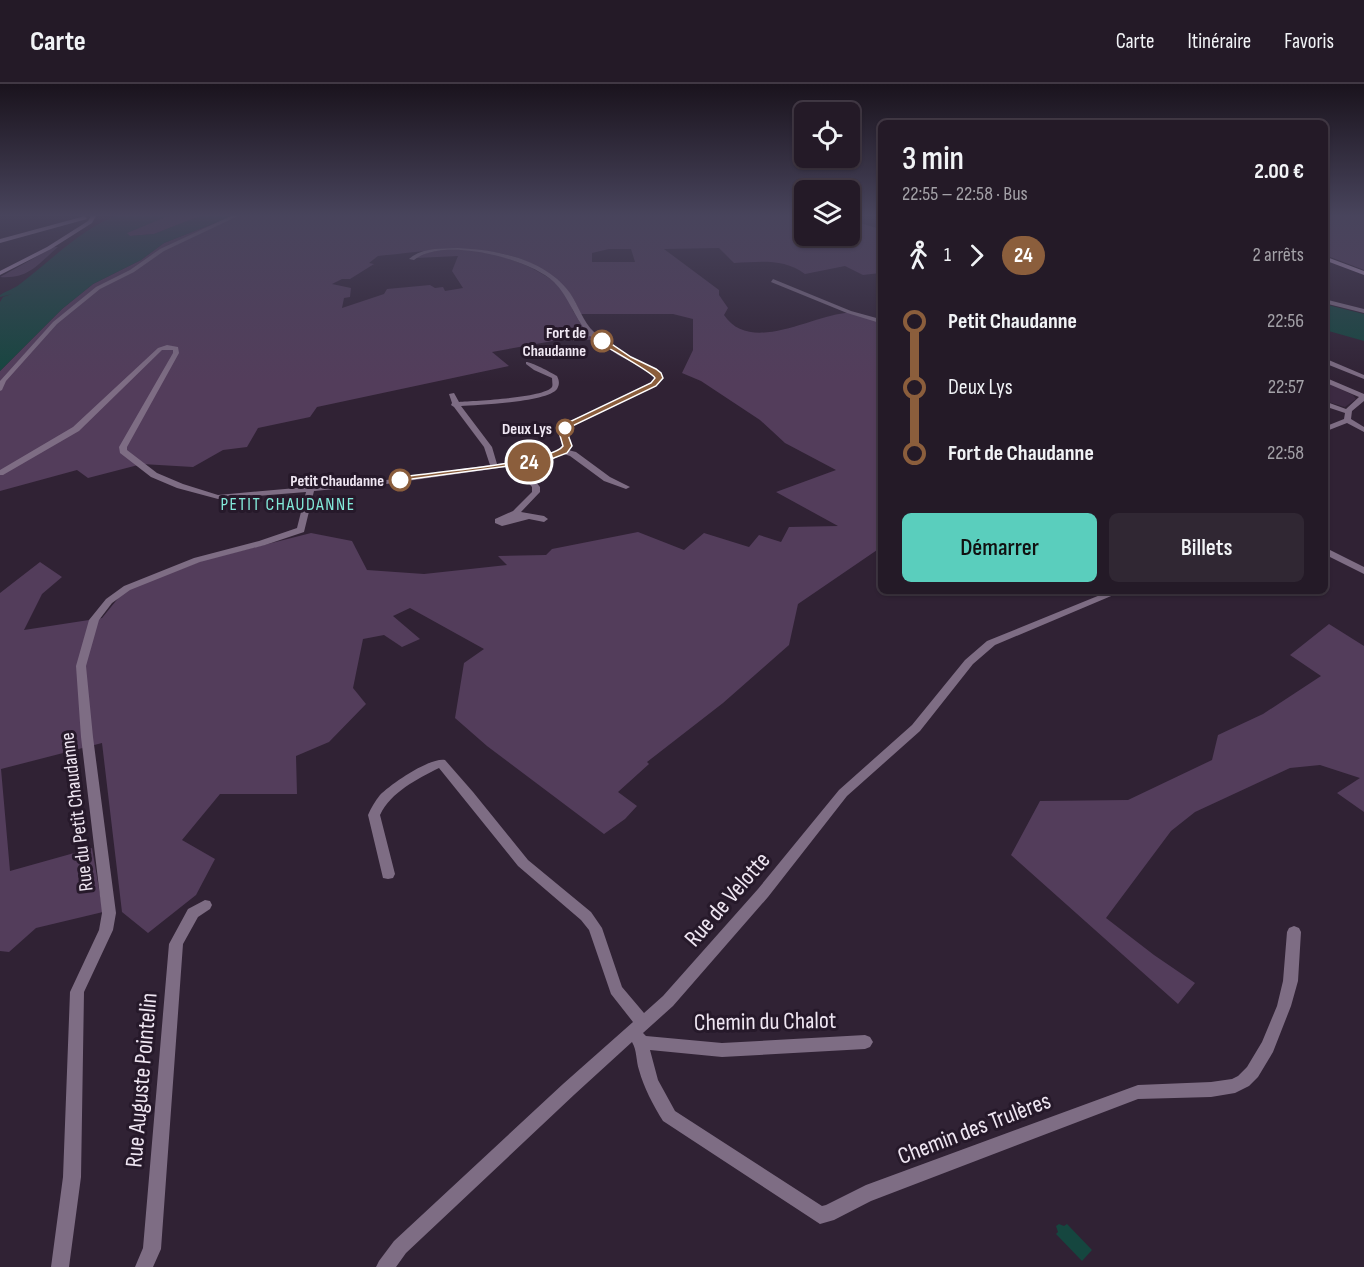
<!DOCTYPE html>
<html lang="fr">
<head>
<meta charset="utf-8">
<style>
  body { margin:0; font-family:"Sofia Sans Condensed",sans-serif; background:#302733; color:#f1f3f6; height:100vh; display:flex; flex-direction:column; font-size:22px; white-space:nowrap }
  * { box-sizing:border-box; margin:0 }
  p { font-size:20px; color:#a3a1a7 }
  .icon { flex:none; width:33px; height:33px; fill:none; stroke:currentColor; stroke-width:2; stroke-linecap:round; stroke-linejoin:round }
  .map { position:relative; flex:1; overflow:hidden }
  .panel { position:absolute; left:878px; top:36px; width:450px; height:474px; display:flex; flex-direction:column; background:#241a27; border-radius:9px; box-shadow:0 2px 4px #0004,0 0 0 2px #413844 }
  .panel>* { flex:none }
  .badge { padding:0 12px; border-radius:20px; font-size:21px; line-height:39px }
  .fabs { position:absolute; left:794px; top:18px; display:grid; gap:12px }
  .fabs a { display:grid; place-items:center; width:66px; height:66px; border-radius:9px; background:#241a27; box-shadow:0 2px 4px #0004,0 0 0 2px #413844; font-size:30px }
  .map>.badge { position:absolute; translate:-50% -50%; box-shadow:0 0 0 3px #fff }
  .legs { display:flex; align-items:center; gap:9px; height:66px; padding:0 24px; font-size:20px }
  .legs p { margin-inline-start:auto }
  .overview { display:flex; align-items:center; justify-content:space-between; height:102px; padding:0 24px }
  h1 { font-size:33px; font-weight:600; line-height:45px }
  .action { display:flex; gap:12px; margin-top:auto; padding:12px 24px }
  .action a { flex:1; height:69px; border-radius:9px; background:#5acebd; color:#111; font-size:24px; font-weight:600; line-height:69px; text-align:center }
  .action a+a { background:#302733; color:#f1f3f6 }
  ul { padding:0 24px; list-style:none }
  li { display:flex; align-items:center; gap:21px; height:66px; font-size:22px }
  li i { display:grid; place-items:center; width:9px; height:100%; margin:0 8px; background:currentColor }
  li i::after { content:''; width:15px; height:15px; margin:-8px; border:4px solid; border-radius:50%; background:#241a27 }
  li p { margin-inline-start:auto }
  li:first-child i { background:linear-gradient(#0000 50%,currentColor 0) }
  li:last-child i { background:linear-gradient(currentColor 50%,#0000 0) }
  header { display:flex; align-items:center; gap:36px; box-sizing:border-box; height:84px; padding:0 30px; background:#241a27; border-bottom:2px solid #413844 }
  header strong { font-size:28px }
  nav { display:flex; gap:33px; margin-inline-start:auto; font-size:21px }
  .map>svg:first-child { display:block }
  .built { fill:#3c2a42 }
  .green { fill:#533d5b; fill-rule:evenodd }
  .water { fill:#15463f }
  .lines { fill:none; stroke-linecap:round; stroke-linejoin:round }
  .street { fill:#7e6d84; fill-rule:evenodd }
  .secondary { fill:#b095b9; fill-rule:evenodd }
  .line-1 { fill:#8b5e3c; stroke:#fff; stroke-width:1.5 }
  .stop-1-dot { fill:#fff; stroke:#8b5e3c; stroke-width:3 }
  .labels { text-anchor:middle; stroke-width:6; stroke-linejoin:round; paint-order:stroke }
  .far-stop-label { font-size:16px; font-weight:bold; fill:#efe6f2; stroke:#26192a; text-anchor:end }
  .far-neighbourhood-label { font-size:18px; letter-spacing:1.5px; fill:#83eada; stroke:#26192a }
  .street-label { font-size:20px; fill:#efe6f2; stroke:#26192a }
  .near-street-label { font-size:24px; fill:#efe6f2; stroke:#26192a }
</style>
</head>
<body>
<header>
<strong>Carte</strong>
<nav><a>Carte</a><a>Itinéraire</a><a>Favoris</a></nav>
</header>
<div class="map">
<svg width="1364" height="1183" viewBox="0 0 1364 1183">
  <rect width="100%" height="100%" fill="#302234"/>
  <polygon class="built" points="1324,297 1353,311 1356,315 1345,323 1325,317"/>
  <g class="green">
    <polygon points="168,132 200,132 154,150 130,152 126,149"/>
    <path d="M233 132H804V152H849V136L880 145V189L863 191 845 182 805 190C783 174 760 178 734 179L719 164 664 165 719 206V211L728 224 724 231C750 270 809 233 845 229 855 228 870 235 880 238V464L798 520 789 561 723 619 647 678 649 680 618 708 637 722 625 735 604 750 487 662 455 634 464 579 484 565 410 524 393 532 420 555 402 563 384 551 363 555 353 604 366 620 329 658 296 672 297 710H220L182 756 215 775 196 811 148 849 122 828 102 659 1 685 10 787 92 764 103 828 36 844 9 868 0 867V509L40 478 62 493 42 510 24 546 102 534 124 507 204 476 311 449 352 457 367 486 424 490 507 481 498 472 546 471 552 465 638 448 684 466 704 449 749 463 759 451 781 458 789 443 838 442 776 408 836 386 785 359 760 336 701 297 682 289 693 266V235L673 230H581C577 222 573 212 567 206 518 152 442 165 378 172L369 179 374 180 350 195H342L332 200 351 204 350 213 344 214 342 224 384 210 387 205 430 201 435 204 443 203 445 207 463 204 452 187 458 172 416 174C455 151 533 176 563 205 570 212 570 223 575 230 580 240 587 248 595 256L564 255 492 268 509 282 317 323 310 333 258 344 247 363 223 366 193 383 142 380 88 394 77 386 0 407V287L62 225 93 200 141 176 164 159ZM609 165H631L635 178H592V169Z"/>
    <polygon points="1325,132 1364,132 1364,186 1325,171"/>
    <path d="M54 163H58C37 181 29 195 0 193Z"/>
    <polygon points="1329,540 1364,562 1364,728 1337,709 1360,694 1320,681 1290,684 1195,728 1171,747 1106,834 1154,871 1195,899 1178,920 1011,771 1040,717 1128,716 1212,676 1218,651 1263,630 1321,592 1290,571"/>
  </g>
  <g class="water">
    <path d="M115 132H168L127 149 130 152 154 150 200 132H233L164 159 141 176 93 200 62 225 0 287V218L3 213 12 210 0 213V211C6 207 14 205 20 200 52 176 77 148 115 132Z"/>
    <polygon points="1324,220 1364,230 1364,257 1325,246"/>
    <polygon points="1059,1140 1064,1142 1067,1140 1092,1166 1082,1177 1056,1150 1058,1148 1056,1142"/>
  </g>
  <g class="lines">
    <g class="street">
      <polygon points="231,132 238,132 164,167 134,188 100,205 57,240 6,297 2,306 0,307 0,297 53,238 96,203 130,186 160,165"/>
      <rect x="878" y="132" width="2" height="2"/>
      <path d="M458 164C498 166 545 175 570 209 579 222 583 238 594 248 614 267 639 275 661 289L660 298 616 321 571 343 567 348 571 362 568 366 576 368 610 393 630 403 626 405 604 397 570 372 564 370 549 377 522 381 540 403V408L521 428 544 432 548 435 544 438 529 435 502 442 495 439V435L513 427 532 408V403L514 382 386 400 314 407 304 448 265 461 200 478 130 506 112 519 99 536 86 582 93 653 116 829 113 846 84 908 81 1093 69 1183H51L63 1093 70 908 99 846 102 829 81 653 76 582 89 536 106 515 124 502 194 474 259 457 297 444 306 408 218 415 177 404 151 393 120 369 119 363 173 269V266H162L79 347 3 391H0V386L73 343 158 264 167 261 178 263 179 269 127 363V366L157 389 183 400 218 411 386 396 490 381 484 363 454 323 451 321 452 319 449 310 454 309 459 318C474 317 544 314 552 303 553 301 552 297 552 294L534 286 526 280V278C532 278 550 288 557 292 559 296 560 300 557 305 548 318 478 321 461 322L492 363 497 380C515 377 552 376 563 362L559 348 565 339 612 319 655 296 656 291 618 271 590 252 577 257H573V255L587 248C574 233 569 213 554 198 528 174 443 152 414 176L409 175C422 163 442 165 458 164Z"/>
      <polygon points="773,195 851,227 880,235 880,239 847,229 771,198"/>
      <polygon points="1324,215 1364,225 1364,229 1324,219"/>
      <polygon points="1324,274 1364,291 1364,295 1324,279"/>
      <polygon points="1324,293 1364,310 1364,317 1352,327 1351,335 1364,343 1364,348 1347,339 1324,348 1324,343 1344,335 1345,329 1324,322 1324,317 1346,325 1359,313 1324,298"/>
      <polygon points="1324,463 1364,483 1364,490 1324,470"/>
      <path d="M1110 507H1123L995 561 973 580 920 647 847 712 768 813 673 922 643 949 646 952 722 959 865 951 870 953 873 958 870 963 865 965 722 973 650 966 658 996 675 1027 822 1122 826 1121 866 1101 1138 1001 1211 998 1232 995 1238 992 1247 983 1262 958 1277 922 1283 897 1287 848 1289 844 1294 842 1299 844 1301 848 1298 897 1291 922 1273 968 1258 993 1249 1002 1235 1009 1211 1013 1138 1015 871 1117 834 1136 820 1140 663 1037C653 1021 644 1004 639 986 636 977 637 966 632 958L575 1010 406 1169 396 1183H376L379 1177 394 1157 563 1000 633 938 611 910 589 846 581 836 518 782 439 684C417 695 391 708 380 731L395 790 393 794 388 795 383 794 368 731C371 724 375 717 380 711 391 700 430 673 445 676L473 708 528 776 591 828 602 844 622 903 644 929 663 912 758 805 839 706 912 641 965 576 987 557Z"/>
      <polygon points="205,816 210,817 212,821 210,825 198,833 183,860 161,1165 153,1183 135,1183 143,1164 169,860 188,825"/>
    </g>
    <g class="secondary">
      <polygon points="85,132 87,135 0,159 0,155"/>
      <polygon points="91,132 96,132 92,139 51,165 0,191 0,187 47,163 88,137"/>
      <polygon points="1324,172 1364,187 1364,191 1324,176"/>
    </g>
  </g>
  <linearGradient id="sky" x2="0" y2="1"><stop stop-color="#1a131d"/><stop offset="0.44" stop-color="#48445c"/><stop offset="1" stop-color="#48445c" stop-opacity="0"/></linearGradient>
  <rect width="1364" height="298" fill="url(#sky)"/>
  <path class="line-1" d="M599 255H604L631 273 656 285 661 289 663 294 656 302 570 343 567 348 572 362 567 369 546 377 397 397V394L400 393C427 389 551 379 563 362L559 348 565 340 651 299 655 294C652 288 609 265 599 258Z"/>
  <g class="stop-1-dot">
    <circle cx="602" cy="257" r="10"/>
    <circle cx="565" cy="344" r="8"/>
    <circle cx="400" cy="396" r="10"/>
  </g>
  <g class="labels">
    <g class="far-stop-label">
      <text x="586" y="254">Fort de<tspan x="586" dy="18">Chaudanne</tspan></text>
      <text x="552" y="350">Deux Lys</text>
      <text x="384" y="402">Petit Chaudanne</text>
    </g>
    <g class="far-neighbourhood-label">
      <text x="288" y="426">PETIT CHAUDANNE</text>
    </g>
    <g class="street-label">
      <text transform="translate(76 728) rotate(-97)" y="7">Rue du Petit Chaudanne</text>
    </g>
    <g class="near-street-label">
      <text transform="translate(727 815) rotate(-49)" y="8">Rue de Velotte</text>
      <text transform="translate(765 937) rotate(-1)" y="8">Chemin du Chalot</text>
      <text transform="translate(141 996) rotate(-85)" y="8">Rue Auguste Pointelin</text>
      <text transform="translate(974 1044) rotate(-21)" y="8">Chemin des Trulères</text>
    </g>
  </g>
</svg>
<div class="fabs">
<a><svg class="icon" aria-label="locate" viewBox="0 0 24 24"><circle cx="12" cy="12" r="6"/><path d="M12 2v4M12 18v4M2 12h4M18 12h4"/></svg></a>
<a><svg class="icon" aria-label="layers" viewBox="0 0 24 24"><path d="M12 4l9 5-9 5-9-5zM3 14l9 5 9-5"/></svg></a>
</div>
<b class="badge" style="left:529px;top:378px;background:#8b5e3c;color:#fff">24</b>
<section class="panel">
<div class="overview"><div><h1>3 min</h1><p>22:55 – 22:58 · Bus</p></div><b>2.00 €</b></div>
<div class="legs"><svg class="icon" aria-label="walk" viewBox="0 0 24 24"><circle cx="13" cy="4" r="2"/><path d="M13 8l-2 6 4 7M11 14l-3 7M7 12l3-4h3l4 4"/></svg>1<svg class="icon" aria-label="forward" viewBox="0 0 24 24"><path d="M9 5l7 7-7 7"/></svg><b class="badge" style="background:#8b5e3c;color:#fff">24</b><p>2 arrêts</p></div>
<ul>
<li><i style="color:#8b5e3c"></i><b>Petit Chaudanne</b><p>22:56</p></li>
<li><i style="color:#8b5e3c"></i><span>Deux Lys</span><p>22:57</p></li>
<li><i style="color:#8b5e3c"></i><b>Fort de Chaudanne</b><p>22:58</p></li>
</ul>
<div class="action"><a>Démarrer</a><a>Billets</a></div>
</section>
</div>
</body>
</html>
